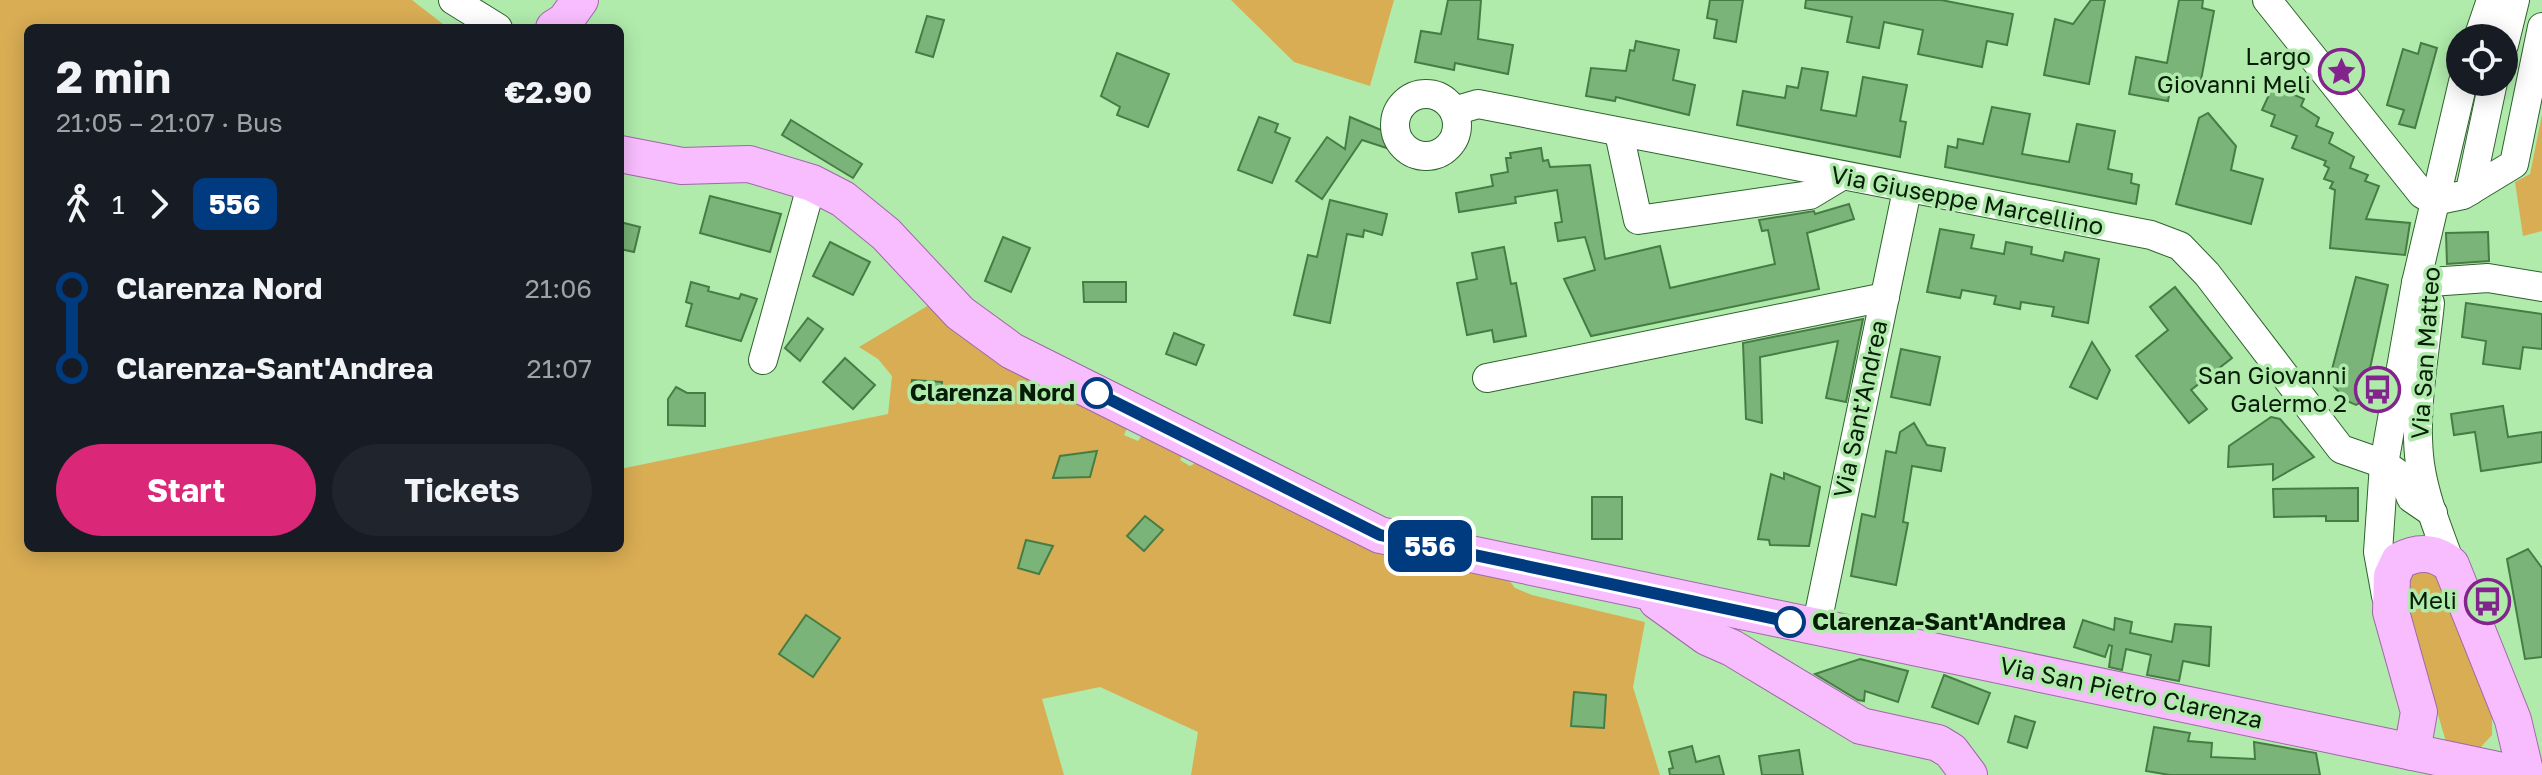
<!DOCTYPE html>
<html lang="en">
<head>
<meta charset="utf-8">
<style>
  body { margin:0; font-family:"Golos Text",sans-serif; background:#20242c; color:#f1f3f6; height:100vh; display:flex; flex-direction:column; font-size:30px; white-space:nowrap }
  * { box-sizing:border-box; margin:0 }
  p { font-size:26px; color:#9ea1a6 }
  .icon { flex:none; width:44px; height:44px; fill:none; stroke:currentColor; stroke-width:2; stroke-linecap:round; stroke-linejoin:round }
  .map { position:relative; flex:1; overflow:hidden }
  .side { position:absolute; left:24px; top:24px; width:600px; height:528px; display:flex; flex-direction:column; background:#171b24; border-radius:12px; box-shadow:0 4px 20px #0003 }
  .side>* { flex:none }
  .badge { padding:0 16px; border-radius:12px; font-size:28px; line-height:52px }
  .buttons { position:absolute; left:2446px; top:24px; display:grid; gap:16px }
  .buttons a { display:grid; place-items:center; width:72px; height:72px; border-radius:50%; background:#171b24; box-shadow:0 4px 20px #0003; font-size:40px }
  .map>.badge { position:absolute; translate:-50% -50%; box-shadow:0 0 0 4px #fff }
  .legs { display:flex; align-items:center; gap:12px; height:88px; padding:0 32px; font-size:26px }
  .legs p { margin-inline-start:auto }
  .headline { display:flex; align-items:center; justify-content:space-between; height:136px; padding:0 32px }
  h1 { font-size:44px; font-weight:700; line-height:60px }
  .button { display:flex; gap:16px; margin-top:auto; padding:16px 32px }
  .button a { flex:1; height:92px; border-radius:48px; background:#db2777; color:#fff; font-size:32px; font-weight:700; line-height:92px; text-align:center }
  .button a+a { background:#20242c; color:#f1f3f6 }
  ul { padding:0 32px; list-style:none }
  li { display:flex; align-items:center; gap:28px; height:80px; font-size:30px }
  li i { display:grid; place-items:center; width:12px; height:100%; margin:0 10px; background:currentColor }
  li i::after { content:''; width:20px; height:20px; margin:-10px; border:6px solid; border-radius:50%; background:#171b24 }
  li p { margin-inline-start:auto }
  li:first-child i { background:linear-gradient(#0000 50%,currentColor 0) }
  li:last-child i { background:linear-gradient(currentColor 50%,#0000 0) }
  .map>svg:first-child { display:block }
  .green { fill:#d9ad54 }
  .building { fill:#7bb478; stroke:#477d44; stroke-width:2 }
  .lines { fill:none; stroke-linecap:round; stroke-linejoin:round }
  .minor-casing { stroke:#2d632c; stroke-width:30 }
  .major-casing { stroke:#a068a8; stroke-width:38 }
  .minor { stroke:#fff; stroke-width:28 }
  .major { stroke:#f8bdfe; stroke-width:36 }
  .line-1-casing { stroke:#fff; stroke-width:18 }
  .line-1 { stroke:#003b80; stroke-width:12 }
  .stop-1-dot { fill:#fff; stroke:#003b80; stroke-width:4 }
  .labels { text-anchor:middle; stroke-width:7; stroke-linejoin:round; paint-order:stroke }
  .poi-label { font-size:24px; fill:#071d07; stroke:#b0ebac; text-anchor:end }
  .street-label { font-size:24px; fill:#071d07; stroke:#b0ebac }
  .stop-label { font-size:24px; font-weight:bold; fill:#071d07; stroke:#b0ebac; text-anchor:end }
</style>
</head>
<body>
<div class="map">
<svg width="2542" height="775" viewBox="0 0 2542 775">
  <rect width="100%" height="100%" fill="#b0ebac"/>
  <g class="green">
    <polygon points="0,0 412,0 448,28 28,28 28,548 620,548 620,469 888,414 892,376 878,359 859,347 934,302 1130,421 1124,435 1138,441 1146,430 1185,450 1180,460 1190,466 1203,459 1505,575 1515,588 1532,595 1645,622 1633,687 1660,775 1191,775 1198,732 1100,687 1042,699 1064,775 0,775"/>
    <polygon points="1231,0 1394,0 1370,86 1294,62"/>
    <polygon points="2542,115 2542,231 2523,236 2515,182 2530,174"/>
    <polygon points="2417,571 2436,573 2492,715 2492,735 2479,749 2446,742 2402,590 2404,581"/>
  </g>
  <g class="building">
    <polygon points="1448,0 1481,0 1478,39 1513,45 1508,74 1455,63 1454,70 1415,62 1421,31 1441,34"/>
    <polygon points="1710,0 1743,0 1736,42 1714,38 1717,20 1707,18"/>
    <polygon points="1806,0 1941,0 2013,14 2007,45 1987,41 1982,67 1918,54 1923,30 1884,22 1879,48 1847,42 1852,17 1805,8"/>
    <polygon points="2091,0 2105,0 2089,84 2044,75 2055,19 2073,24"/>
    <polygon points="2179,0 2203,0 2202,8 2214,11 2201,80 2190,78 2187,92 2170,89 2168,101 2129,94 2136,57 2167,63"/>
    <polygon points="927,16 944,20 933,57 916,52"/>
    <polygon points="1636,41 1679,50 1673,80 1695,85 1689,115 1616,97 1615,101 1586,96 1591,68 1626,71 1630,50 1634,51"/>
    <polygon points="2421,43 2437,48 2415,128 2399,124 2404,110 2387,105 2403,49 2418,54"/>
    <polygon points="1117,53 1169,74 1148,127 1117,115 1120,107 1101,96"/>
    <polygon points="1802,68 1828,72 1821,110 1856,116 1863,77 1907,85 1900,121 1906,122 1900,157 1737,125 1743,91 1785,98 1787,86 1798,88"/>
    <polygon points="2273,86 2304,99 2301,106 2319,118 2316,126 2333,133 2329,143 2354,157 2350,168 2368,175 2365,181 2379,186 2366,219 2410,223 2405,255 2330,248 2335,190 2330,188 2333,182 2324,179 2329,168 2324,165 2326,161 2292,148 2297,136 2271,126 2275,115 2262,110"/>
    <polygon points="1992,107 2030,114 2022,154 2069,162 2077,124 2115,131 2108,169 2132,174 2131,183 2139,185 2136,204 1945,167 1948,146 1957,148 1958,139 1983,144"/>
    <polygon points="2208,113 2236,146 2231,170 2263,179 2251,224 2176,204 2199,118"/>
    <polygon points="1259,117 1278,124 1275,132 1290,138 1272,183 1238,170"/>
    <polygon points="1350,117 1410,142 1405,154 1362,140 1322,199 1296,181 1327,137 1345,149"/>
    <polygon points="791,120 862,164 853,178 782,135"/>
    <polygon points="1541,148 1543,161 1548,160 1550,167 1590,165 1605,259 1660,246 1670,288 1775,264 1768,230 1762,231 1759,220 1814,211 1815,214 1849,204 1854,219 1807,233 1819,289 1591,336 1564,279 1595,270 1585,237 1558,241 1555,223 1562,222 1557,190 1515,197 1516,203 1459,212 1456,193 1493,186 1491,175 1508,172 1506,158 1511,158 1510,153"/>
    <polygon points="710,196 781,214 770,252 700,233"/>
    <polygon points="1330,200 1387,214 1382,235 1364,230 1363,237 1347,234 1330,323 1294,315 1308,255 1317,257"/>
    <polygon points="620,222 640,227 634,252 620,249"/>
    <polygon points="1940,229 1974,235 1971,248 2004,254 2006,242 2032,247 2031,254 2063,261 2065,252 2099,259 2088,323 2052,316 2054,307 2021,302 2020,309 1994,304 1996,296 1962,290 1960,298 1927,292"/>
    <polygon points="2488,232 2489,261 2447,264 2446,233"/>
    <polygon points="1003,237 1030,248 1011,292 985,281"/>
    <polygon points="830,242 870,262 853,295 813,276"/>
    <polygon points="1504,247 1511,284 1516,283 1526,336 1494,342 1492,330 1467,335 1457,283 1477,279 1472,253"/>
    <polygon points="2356,277 2388,285 2363,401 2356,405 2347,401 2329,381"/>
    <polygon points="691,282 709,287 708,291 739,299 741,294 757,299 741,341 686,326 692,304 686,302"/>
    <polygon points="1083,282 1126,282 1126,302 1084,302"/>
    <polygon points="2175,287 2232,358 2191,390 2207,409 2189,423 2136,356 2168,330 2150,307"/>
    <polygon points="2466,303 2542,314 2542,349 2523,347 2520,369 2483,364 2486,341 2462,337"/>
    <polygon points="808,318 823,329 800,361 785,348"/>
    <polygon points="1863,319 1846,402 1826,398 1838,341 1760,357 1762,423 1746,419 1743,343"/>
    <polygon points="1174,333 1204,345 1196,365 1166,354"/>
    <polygon points="2092,342 2110,370 2097,399 2070,387"/>
    <polygon points="1901,349 1940,357 1930,405 1891,397"/>
    <polygon points="845,358 875,385 853,409 823,382"/>
    <polygon points="912,380 942,382 941,399 910,397"/>
    <polygon points="676,387 687,393 705,393 705,426 668,425 668,399"/>
    <polygon points="2503,406 2508,437 2542,432 2542,462 2481,471 2475,432 2454,435 2451,414"/>
    <polygon points="2271,417 2280,419 2314,457 2273,480 2273,464 2228,467 2229,446"/>
    <polygon points="1914,423 1927,445 1945,448 1941,471 1912,466 1903,522 1908,523 1896,585 1851,576 1862,514 1875,517 1886,451 1896,453 1900,432"/>
    <polygon points="1097,451 1090,477 1053,478 1060,456"/>
    <polygon points="1784,473 1820,487 1809,546 1770,545 1769,540 1758,539 1771,474 1784,479"/>
    <polygon points="2358,488 2358,521 2326,521 2326,516 2274,517 2273,489"/>
    <rect x="1592" y="497" width="30" height="42"/>
    <polygon points="1145,516 1163,530 1144,551 1127,536"/>
    <polygon points="1026,540 1053,546 1039,574 1018,568"/>
    <polygon points="2528,549 2542,568 2542,657 2525,659 2507,559"/>
    <polygon points="806,615 840,638 813,677 779,654"/>
    <polygon points="2115,618 2132,622 2130,633 2172,642 2175,624 2211,627 2209,666 2183,661 2179,681 2147,675 2151,655 2126,649 2122,670 2109,667 2112,646 2109,645 2105,657 2074,647 2083,620 2114,630"/>
    <polygon points="1860,659 1908,671 1898,702 1865,691 1864,701 1858,700 1815,674"/>
    <polygon points="1944,675 1990,693 1978,724 1932,707"/>
    <polygon points="1574,692 1606,695 1604,728 1571,726"/>
    <polygon points="2015,716 2035,722 2027,748 2008,742"/>
    <polygon points="2154,727 2190,733 2188,741 2212,743 2211,757 2255,759 2254,742 2316,753 2320,775 2170,775 2146,771"/>
    <polygon points="1692,746 1696,762 1719,756 1724,775 1670,775 1669,769 1673,768 1669,752"/>
    <polygon points="1799,750 1803,775 1762,775 1759,756"/>
  </g>
  <g class="lines">
    <defs>
      <g id="minor">
        <polyline points="453,0 498,28"/>
        <polyline points="2267,0 2422,194 2434,201 2463,195 2514,164 2542,27"/>
        <polyline points="2478,38 2491,0"/>
        <polyline points="2504,45 2515,0"/>
        <circle cx="1426" cy="125" r="31"/>
        <polyline points="1454,111 1478,104 2151,235 2180,246 2207,274 2341,449 2384,464 2403,477 2411,498 2433,513"/>
        <polyline points="1619,133 1638,220 1810,195 1840,177"/>
        <polyline points="2470,191 2493,82"/>
        <polyline points="2416,283 2488,278 2542,287"/>
        <path d="M2430 303C2425 355 2413 412 2420 464 2425 499 2439 532 2451 565"/>
        <polyline points="763,360 812,183"/>
        <polyline points="1487,378 1885,297"/>
        <polyline points="2386,596 2378,552 2384,464 2416,283 2463,82"/>
        <polyline points="1816,628 1907,190"/>
      </g>
      <g id="major">
        <polyline points="554,28 565,21 580,0"/>
        <polyline points="620,154 682,166 749,164 812,183 843,199 886,234 960,313 1012,351 1380,535 2522,775"/>
        <polyline points="1657,601 1707,637 1732,648 1861,726 1938,743 1951,751 1969,775"/>
        <path d="M2412 752 2419 712 2391 612 2392 576 2399 561C2418 551 2434 551 2451 565L2513 720 2526 775"/>
      </g>
    </defs>
    <use href="#minor" class="minor-casing"/>
    <use href="#major" class="major-casing"/>
    <use href="#minor" class="minor"/>
    <use href="#major" class="major"/>
  </g>
  <g class="lines">
    <defs>
      <polyline id="line-1" points="1097,393 1380,535 1790,622"/>
    </defs>
    <use href="#line-1" class="line-1-casing"/>
    <use href="#line-1" class="line-1"/>
  </g>
  <defs>
    <symbol id="sight-ring" viewBox="-11 -11 22 22"><circle r="9.5" fill="#b0ebac" stroke="#83248e" stroke-width="1.5"/><path d="M0-6L1.8-2.2L6-1.7L2.9 1.2L3.7 5.4L0 3.3L-3.7 5.4L-2.9 1.2L-6-1.7L-1.8-2.2Z" fill="#83248e"/></symbol>
    <symbol id="bus-ring" viewBox="-11 -11 22 22"><circle r="9.5" fill="#b0ebac" stroke="#83248e" stroke-width="1.5"/><path d="M-5-6H5V4H4V6H2V4H-2V6H-4V4H-5ZM-3.5-4V0h7V-4ZM-3.5 1.2v1.5H-2V1.2ZM2 1.2v1.5H3.5V1.2Z" fill="#83248e"/></symbol>
  </defs>
  <g fill-rule="evenodd">
    <use href="#sight-ring" x="2316" y="46" width="51" height="51"/>
    <use href="#bus-ring" x="2352" y="364" width="51" height="51"/>
    <use href="#bus-ring" x="2462" y="576" width="51" height="51"/>
  </g>
  <g class="stop-1-dot">
    <circle cx="1097" cy="393" r="14"/>
    <circle cx="1790" cy="622" r="14"/>
  </g>
  <g class="labels">
    <g class="poi-label">
      <text x="2311" y="65">Largo<tspan x="2311" dy="28">Giovanni Meli</tspan></text>
      <text x="2347" y="384">San Giovanni<tspan x="2347" dy="28">Galermo 2</tspan></text>
      <text x="2457" y="609">Meli</text>
    </g>
    <g class="street-label">
      <text transform="translate(1967 201) rotate(11)" y="8">Via Giuseppe Marcellino</text>
      <text transform="translate(2426 353) rotate(-86)" y="8">Via San Matteo</text>
      <text transform="translate(1861 409) rotate(-78)" y="8">Via Sant'Andrea</text>
      <text transform="translate(2131 693) rotate(12)" y="8">Via San Pietro Clarenza</text>
    </g>
    <g class="stop-label">
      <text x="1075" y="401">Clarenza Nord</text>
      <text x="1812" y="630" text-anchor="start">Clarenza-Sant'Andrea</text>
    </g>
  </g>
</svg>
<div class="buttons">
<a><svg class="icon" aria-label="locate" viewBox="0 0 24 24"><circle cx="12" cy="12" r="6"/><path d="M12 2v4M12 18v4M2 12h4M18 12h4"/></svg></a>
</div>
<b class="badge" style="left:1430px;top:546px;background:#003b80;color:#fff">556</b>
<section class="side">
<div class="headline"><div><h1>2 min</h1><p>21:05 – 21:07 · Bus</p></div><b>€2.90</b></div>
<div class="legs"><svg class="icon" aria-label="walk" viewBox="0 0 24 24"><circle cx="13" cy="4" r="2"/><path d="M13 8l-2 6 4 7M11 14l-3 7M7 12l3-4h3l4 4"/></svg>1<svg class="icon" aria-label="forward" viewBox="0 0 24 24"><path d="M9 5l7 7-7 7"/></svg><b class="badge" style="background:#003b80;color:#fff">556</b></div>
<ul>
<li><i style="color:#003b80"></i><b>Clarenza Nord</b><p>21:06</p></li>
<li><i style="color:#003b80"></i><b>Clarenza-Sant'Andrea</b><p>21:07</p></li>
</ul>
<div class="button"><a>Start</a><a>Tickets</a></div>
</section>
</div>
</body>
</html>
